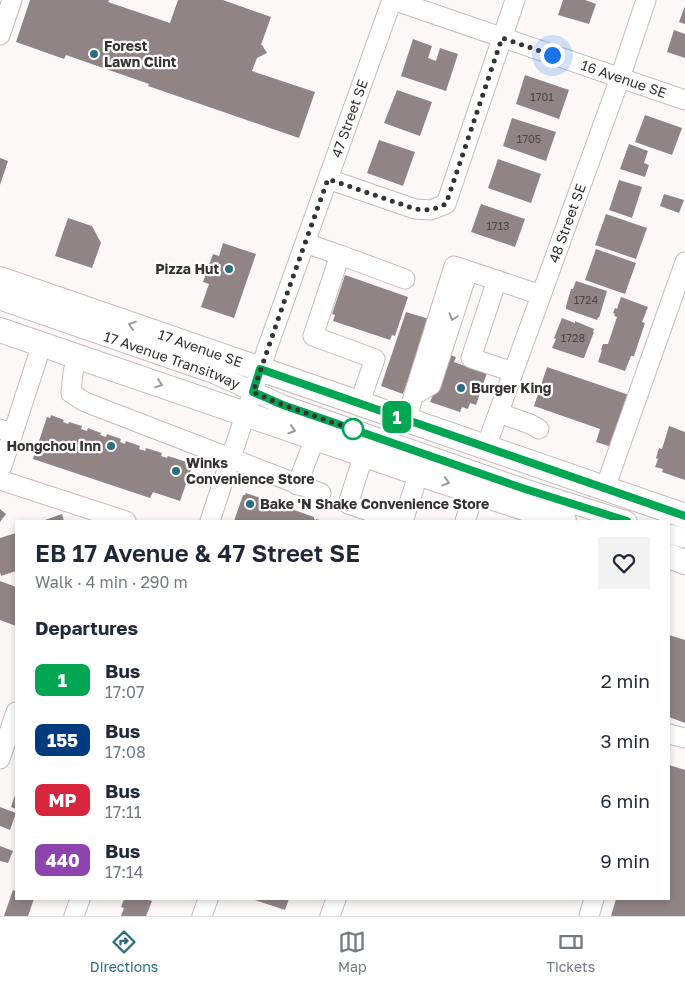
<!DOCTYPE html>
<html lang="en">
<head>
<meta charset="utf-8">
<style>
  body { margin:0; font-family:"Golos Text",sans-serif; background:#f2f2f3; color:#1f2937; height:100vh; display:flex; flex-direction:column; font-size:19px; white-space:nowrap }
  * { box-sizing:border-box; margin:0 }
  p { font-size:16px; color:#747a83 }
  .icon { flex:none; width:28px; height:28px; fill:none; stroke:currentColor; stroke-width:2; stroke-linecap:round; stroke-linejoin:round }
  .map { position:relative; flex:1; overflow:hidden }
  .sheet { position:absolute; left:15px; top:520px; width:655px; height:380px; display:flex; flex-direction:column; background:#fff; border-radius:0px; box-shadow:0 2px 8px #0003 }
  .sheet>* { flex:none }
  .badge { padding:0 10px; border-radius:8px; font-size:18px; line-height:32px }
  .you { position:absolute; width:25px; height:25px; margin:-12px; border:4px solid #fff; border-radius:50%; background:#1a73e8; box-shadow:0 0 0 8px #1a73e833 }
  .map>.badge { position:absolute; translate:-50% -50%; box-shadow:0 0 0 2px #fff }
  h2 { padding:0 20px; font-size:19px; line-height:45px }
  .round { display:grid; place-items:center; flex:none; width:52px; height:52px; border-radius:0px; background:#f2f2f3 }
  .overview { display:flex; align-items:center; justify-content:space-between; height:85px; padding:0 20px }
  h1 { font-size:24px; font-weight:600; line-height:38px }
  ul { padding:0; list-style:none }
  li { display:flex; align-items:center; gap:15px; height:60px; padding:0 20px }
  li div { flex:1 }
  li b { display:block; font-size:19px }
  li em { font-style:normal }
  li .badge { min-width:55px; font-weight:700; text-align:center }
  .menu { display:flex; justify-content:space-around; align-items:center; height:70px; border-top:1px solid #e0e1e3; background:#fff; font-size:14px; color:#747a83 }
  .menu a { display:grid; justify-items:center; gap:2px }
  .menu .active { color:#2b6e80 }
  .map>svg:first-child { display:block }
  .building { fill:#908584 }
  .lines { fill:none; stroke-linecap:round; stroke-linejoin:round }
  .minor-casing { stroke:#c7bbba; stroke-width:21 }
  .major-casing { stroke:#c7bbba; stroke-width:26 }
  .minor { stroke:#fff; stroke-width:19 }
  .major { stroke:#fff; stroke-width:24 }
  .oneway { stroke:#9b9898 }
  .line-casing { stroke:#fff; stroke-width:11 }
  .line { stroke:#00a651; stroke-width:8 }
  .walk { stroke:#373232; stroke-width:5; stroke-dasharray:0 9 }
  .poi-dot { fill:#2b6e80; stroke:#fff; stroke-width:2 }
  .stop-dot { fill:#fff; stroke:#00a651; stroke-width:2.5 }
  .labels { text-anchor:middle; stroke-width:4.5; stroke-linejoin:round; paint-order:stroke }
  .number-label { font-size:11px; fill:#4d4746 }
  .poi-label { font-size:14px; font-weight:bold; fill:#373232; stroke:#fff; text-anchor:start }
  .street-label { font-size:14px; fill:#373232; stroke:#fff }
</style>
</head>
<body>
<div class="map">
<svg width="685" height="916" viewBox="0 0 685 916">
  <rect width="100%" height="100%" fill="#fdf8f8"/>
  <g class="building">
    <polygon points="30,0 109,0 108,2 170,23 178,0 223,0 271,17 261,45 262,45 267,53 257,58 252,71 315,92 299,138 148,86 149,84 66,55 64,59 16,42"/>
    <polygon points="563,0 585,0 596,4 589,24 558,15"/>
    <polygon points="685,6 685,24 679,22"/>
    <polygon points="674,30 685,34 685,58 667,52"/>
    <polygon points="413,39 432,46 428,58 436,61 440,48 458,54 446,91 401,76"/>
    <polygon points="525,75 569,90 559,119 516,104"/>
    <polygon points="397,90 432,102 420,136 384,123"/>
    <polygon points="645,115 682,128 672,155 635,142"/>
    <polygon points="512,118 556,132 546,161 503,146"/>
    <polygon points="379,140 415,152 403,186 367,173"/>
    <polygon points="629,144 648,151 644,163 649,165 645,177 620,169"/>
    <polygon points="0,158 8,161 0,185"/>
    <polygon points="498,159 541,174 531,203 488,188"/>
    <polygon points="619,180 642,187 632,218 609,210"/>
    <polygon points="664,194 684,200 679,213 660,206"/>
    <polygon points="481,204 525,219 515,247 471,232"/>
    <polygon points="606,214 647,228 636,259 595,245"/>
    <polygon points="68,218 92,226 101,243 92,268 55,256"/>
    <polygon points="223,243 256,254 234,318 201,307 209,284 203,282 213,254 219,256"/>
    <polygon points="596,249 636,263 625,294 585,280"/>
    <polygon points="345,275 408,297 395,336 392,335 390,340 333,321 335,315 332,314"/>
    <polygon points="576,281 607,291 599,318 598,317 597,320 566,309 566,306 571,289 573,289"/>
    <polygon points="621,297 648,307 642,322 645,323 634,356 631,356 625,371 598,362 602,350 601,350 603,344 608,344 617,317 614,316 615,314 613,313 615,308 617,309"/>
    <polygon points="406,312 429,319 403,394 381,386"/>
    <polygon points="562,318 575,323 575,321 594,329 593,332 594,332 584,358 582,358 552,348 556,339 554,338"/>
    <polygon points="450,355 456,357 454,362 465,366 466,362 488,370 476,405 470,403 468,409 462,407 460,412 430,402"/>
    <polygon points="547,367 629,395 612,447 596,442 600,429 534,406"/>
    <polygon points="51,415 64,420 63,422 68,424 69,422 82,426 81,429 87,431 88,428 101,433 100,435 106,437 107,434 121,439 120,442 125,444 126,441 140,446 139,449 145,451 146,448 162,453 161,456 167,458 168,456 190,463 189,466 192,467 180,501 153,492 150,498 33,459 47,417 50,418"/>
    <polygon points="669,426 685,432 685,480 662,472 663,469 655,467 658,459 656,458 659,448 662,449"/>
    <polygon points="246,493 314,517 314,519 316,520 316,519 323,521 234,521 243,495 245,495"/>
    <polygon points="0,509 6,514 0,522"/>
    <polygon points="62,514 64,521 42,521"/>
    <polygon points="16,533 16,571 1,576 0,572 0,538"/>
    <polygon points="0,581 16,587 16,626 0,620"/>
    <polygon points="669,635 685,640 685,723 669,717"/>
    <polygon points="669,765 685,770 685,916 611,916 616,899 669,899"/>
    <polygon points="16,792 16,809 11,807"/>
    <polygon points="0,807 16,813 10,830 0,826"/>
    <polygon points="0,846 13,851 8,863 0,861"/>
    <polygon points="13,890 16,891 16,899 34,899 28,916 4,916"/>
    <polygon points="124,899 147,899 152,901 146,916 121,916 124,908 121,907"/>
    <polygon points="252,899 289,899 285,910"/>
  </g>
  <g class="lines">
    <defs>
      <g id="minor">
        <path id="s1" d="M393 0 685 100"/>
        <polyline points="0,35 12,0"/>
        <polyline points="328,179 415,209 431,210 446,204 515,0"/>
        <polyline points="305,243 340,255 313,336 375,359 359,404"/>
        <polyline points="340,255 405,279"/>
        <polyline points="497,280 471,358 513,372"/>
        <path id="s2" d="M0 300 215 374 283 405 522 488 627 521"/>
        <polyline points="77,356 73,373 71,393 85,402 321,493"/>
        <polyline points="414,395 431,385 468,271"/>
        <polyline points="499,413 530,424 539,429"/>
        <polyline points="406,420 454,266 541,295"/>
        <polyline points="0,429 13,433 2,466"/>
        <polyline points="13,433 42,344"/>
        <path id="s3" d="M486 447 620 78 646 0"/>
        <polyline points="364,454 348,504 399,521"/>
        <polyline points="0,480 126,521"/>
        <polyline points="297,485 315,438"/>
        <polyline points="605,488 685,262"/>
        <path id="s4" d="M210 521 268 346 392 0"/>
        <polyline points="403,521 419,473"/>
        <polyline points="465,521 475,492"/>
        <polyline points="669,534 685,538"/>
        <polyline points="669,734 685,738"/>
        <polyline points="0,759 16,712"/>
        <polyline points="74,916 80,899"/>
        <polyline points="202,916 208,899"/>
        <polyline points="330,916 336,899"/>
        <polyline points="589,916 594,899"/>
      </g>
      <g id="major">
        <path id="s5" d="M0 279 685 516"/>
        <polyline points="0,330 429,477 564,521"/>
        <polyline points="669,556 685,562"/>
      </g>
    </defs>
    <use href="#minor" class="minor-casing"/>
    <use href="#major" class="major-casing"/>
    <use href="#minor" class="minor"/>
    <use href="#major" class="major"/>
  </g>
  <defs><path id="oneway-chevron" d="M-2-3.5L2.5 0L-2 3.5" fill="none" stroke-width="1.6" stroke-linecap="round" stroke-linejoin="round" transform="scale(1.25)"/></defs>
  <g class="oneway">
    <use href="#oneway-chevron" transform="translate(453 317) rotate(108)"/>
    <use href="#oneway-chevron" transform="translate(132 325) rotate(-161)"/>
    <use href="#oneway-chevron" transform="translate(159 384) rotate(19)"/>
    <use href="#oneway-chevron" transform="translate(292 430) rotate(18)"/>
    <use href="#oneway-chevron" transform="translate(446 482) rotate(18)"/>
  </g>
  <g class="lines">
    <defs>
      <polyline id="line" points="627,521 522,488 283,405 253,392 260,369 685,516"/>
    </defs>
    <use href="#line" class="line-casing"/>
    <use href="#line" class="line"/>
    <polyline class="walk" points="353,429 355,430 283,405 253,392 284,302 328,179 415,209 431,210 446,204 502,38 552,55"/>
  </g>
  <g class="poi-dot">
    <circle cx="94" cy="54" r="5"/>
    <circle cx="229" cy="269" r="5"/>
    <circle cx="461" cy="388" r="5"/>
    <circle cx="111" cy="446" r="5"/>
    <circle cx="176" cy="471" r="5"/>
    <circle cx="250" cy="504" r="5"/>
  </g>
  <circle class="stop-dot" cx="353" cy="429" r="10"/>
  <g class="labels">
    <g class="number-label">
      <text x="542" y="101">1701</text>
      <text x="529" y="143">1705</text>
      <text x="498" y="230">1713</text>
      <text x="586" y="304">1724</text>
      <text x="573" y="342">1728</text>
    </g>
    <g class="poi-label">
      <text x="104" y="51">Forest<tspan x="104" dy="16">Lawn Clint</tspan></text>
      <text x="219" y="274" text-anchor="end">Pizza Hut</text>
      <text x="471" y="393">Burger King</text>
      <text x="101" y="451" text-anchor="end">Hongchou Inn</text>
      <text x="186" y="468">Winks<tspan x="186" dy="16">Convenience Store</tspan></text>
      <text x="260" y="509">Bake 'N Shake Convenience Store</text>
    </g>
    <g class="street-label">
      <text dy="5" stroke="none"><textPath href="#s1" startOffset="244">16 Avenue SE</textPath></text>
      <text dy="5" stroke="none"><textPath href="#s4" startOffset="426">47 Street SE</textPath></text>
      <text dy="5" stroke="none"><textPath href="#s3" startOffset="238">48 Street SE</textPath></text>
      <text dy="5" stroke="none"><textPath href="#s5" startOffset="212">17 Avenue SE</textPath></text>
      <text dy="5" stroke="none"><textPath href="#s2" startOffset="182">17 Avenue Transitway</textPath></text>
    </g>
  </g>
</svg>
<div class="you" style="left:552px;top:55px"></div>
<b class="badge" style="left:397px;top:417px;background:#00a651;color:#fff">1</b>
<section class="sheet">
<div class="overview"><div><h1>EB 17 Avenue &amp; 47 Street SE</h1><p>Walk · 4 min · 290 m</p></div><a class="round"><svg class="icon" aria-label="heart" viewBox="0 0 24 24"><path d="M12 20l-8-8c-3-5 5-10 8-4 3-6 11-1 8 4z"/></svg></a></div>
<h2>Departures</h2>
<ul>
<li><span class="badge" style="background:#00a651;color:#fff">1</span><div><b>Bus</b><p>17:07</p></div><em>2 min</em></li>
<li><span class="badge" style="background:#003b80;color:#fff">155</span><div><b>Bus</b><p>17:08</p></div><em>3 min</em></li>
<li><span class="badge" style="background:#d7263d;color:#fff">MP</span><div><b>Bus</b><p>17:11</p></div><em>6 min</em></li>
<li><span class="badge" style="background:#8e44ad;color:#fff">440</span><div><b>Bus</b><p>17:14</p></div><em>9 min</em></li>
</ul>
</section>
</div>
<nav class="menu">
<a class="active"><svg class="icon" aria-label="directions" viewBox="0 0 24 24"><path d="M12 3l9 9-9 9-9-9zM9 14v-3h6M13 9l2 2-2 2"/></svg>Directions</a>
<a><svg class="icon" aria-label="map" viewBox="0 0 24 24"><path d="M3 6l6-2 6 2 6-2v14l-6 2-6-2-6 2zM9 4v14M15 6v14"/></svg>Map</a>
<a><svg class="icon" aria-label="tickets" viewBox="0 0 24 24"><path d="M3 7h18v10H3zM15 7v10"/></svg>Tickets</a>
</nav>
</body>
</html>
